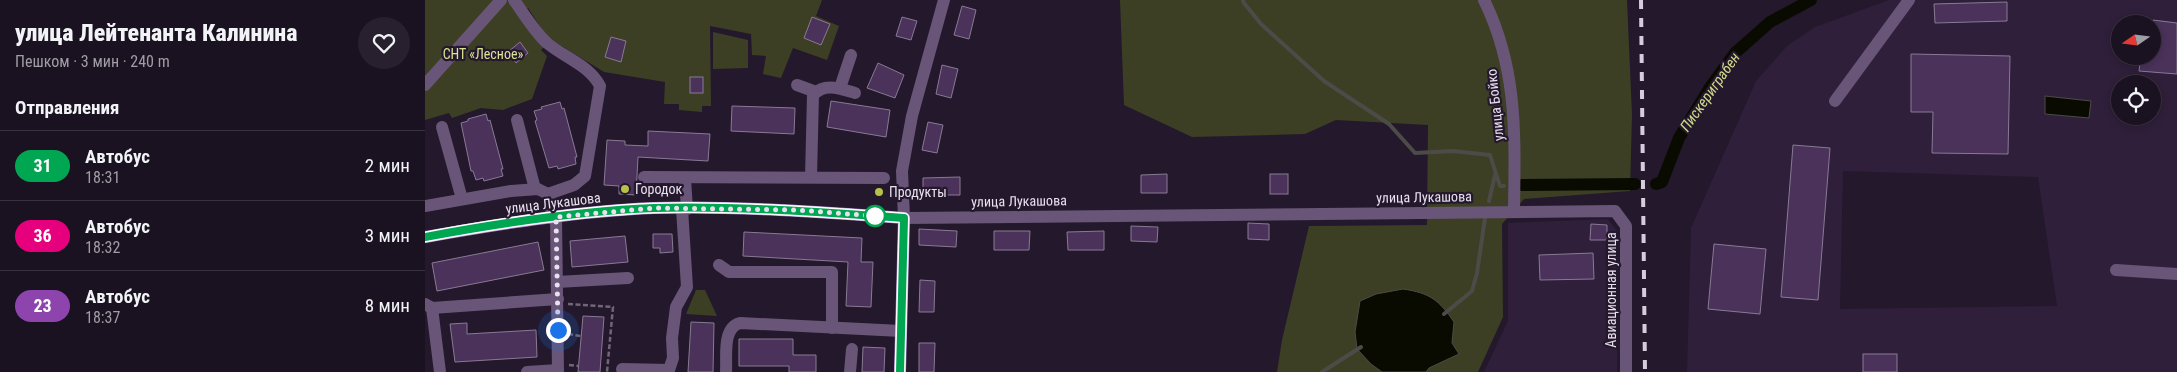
<!DOCTYPE html>
<html lang="ru">
<head>
<meta charset="utf-8">
<style>
  body { margin:0; font-family:"Roboto Condensed",sans-serif; background:#28202e; color:#f1f3f6; height:100vh; display:flex; flex-direction:column; font-size:19px; white-space:nowrap }
  * { box-sizing:border-box; margin:0 }
  p { font-size:16px; color:#a09ea5 }
  .icon { flex:none; width:28px; height:28px; fill:none; stroke:currentColor; stroke-width:2; stroke-linecap:round; stroke-linejoin:round }
  .map { position:relative; flex:1; overflow:hidden }
  .details { display:flex; flex-direction:column; background:#1b1221; width:425px }
  .details>* { flex:none }
  .badge { padding:0 10px; border-radius:16px; font-size:18px; line-height:32px }
  .needle { width:32px; rotate:256deg }
  .tools { position:absolute; left:1686px; top:15px; display:grid; gap:10px }
  .tools a { display:grid; place-items:center; width:50px; height:50px; border-radius:50%; background:#1b1221; box-shadow:0 2px 8px #0003,0 0 0 1px #39323f; font-size:25px }
  .you { position:absolute; width:25px; height:25px; margin:-12px; border:4px solid #fff; border-radius:50%; background:#1a73e8; box-shadow:0 0 0 8px #1a73e833 }
  .map>.badge { position:absolute; translate:-50% -50%; box-shadow:0 0 0 2px #fff }
  h2 { padding:0 15px; font-size:19px; line-height:45px }
  .round { display:grid; place-items:center; flex:none; width:52px; height:52px; border-radius:26px; background:#28202e }
  .head { display:flex; align-items:center; justify-content:space-between; height:85px; padding:0 15px }
  h1 { font-size:24px; font-weight:800; line-height:38px }
  ul { padding:0; list-style:none }
  li { display:flex; align-items:center; gap:15px; height:70px; padding:0 15px; border-top:1px solid #39323f }
  li div { flex:1 }
  li b { display:block; font-size:19px }
  li em { font-style:normal }
  li .badge { min-width:55px; font-weight:700; text-align:center }
  main { display:flex; flex:1; min-height:0 }
  .map>svg:first-child { display:block }
  .built { fill:#2f1f3a; fill-rule:evenodd }
  .green { fill:#3c3f24 }
  .water { fill:#0a0b00; stroke:#4d4b48 }
  .lines { fill:none; stroke-linecap:round; stroke-linejoin:round }
  .stream { stroke:#4d4b48; stroke-width:4 }
  .canal { stroke:#0a0b00; stroke-width:12 }
  .building { fill:#4a325a; stroke:#897a94 }
  .path { stroke:#716678; stroke-width:2.5; stroke-dasharray:5 2.5; stroke-linecap:butt }
  .minor { stroke:#695577; stroke-width:12 }
  .major { stroke:#b58bd3; stroke-width:12 }
  .rail { stroke:#d5cddc; stroke-width:4; stroke-dasharray:9 9; stroke-linecap:butt }
  .line-casing { stroke:#fff; stroke-width:11 }
  .line { stroke:#00a651; stroke-width:8 }
  .walk { stroke:#e9e1f0; stroke-width:5; stroke-dasharray:0 9 }
  .poi-dot { fill:#b7c148; stroke:#24182c; stroke-width:2 }
  .stop-dot { fill:#fff; stroke:#00a651; stroke-width:2.5 }
  .labels { text-anchor:middle; stroke-width:4.5; stroke-linejoin:round; paint-order:stroke }
  .park-label { font-size:14px; fill:#dae294; stroke:#24182c }
  .street-label { font-size:14px; fill:#e9e1f0; stroke:#24182c }
  .poi-label { font-size:14px; fill:#e9e1f0; stroke:#24182c; text-anchor:start }
  .water-label { font-size:15px; font-style:italic; fill:#d1da8c; stroke:#24182c }
</style>
</head>
<body>
<main>
<section class="details">
<div class="head"><div><h1>улица Лейтенанта Калинина</h1><p>Пешком · 3 мин · 240 m</p></div><a class="round"><svg class="icon" aria-label="heart" viewBox="0 0 24 24"><path d="M12 20l-8-8c-3-5 5-10 8-4 3-6 11-1 8 4z"/></svg></a></div>
<h2>Отправления</h2>
<ul>
<li><span class="badge" style="background:#00a651;color:#fff">31</span><div><b>Автобус</b><p>18:31</p></div><em>2 мин</em></li>
<li><span class="badge" style="background:#e6007e;color:#fff">36</span><div><b>Автобус</b><p>18:32</p></div><em>3 мин</em></li>
<li><span class="badge" style="background:#8e44ad;color:#fff">23</span><div><b>Автобус</b><p>18:37</p></div><em>8 мин</em></li>
</ul>
</section>
<div class="map">
<svg width="1752" height="372" viewBox="0 0 1752 372">
  <rect width="100%" height="100%" fill="#24182c"/>
  <g class="built">
    <path d="M1464 0H1752V372H1262L1266 228 1331 81 1362 46 1390 27ZM1695 24H1728V56H1695ZM1695 84H1728V116H1695ZM1418 171 1613 177 1632 306 1415 309Z"/>
    <polygon points="1183,219 1193,232 1192,372 1059,372 1083,321 1083,223"/>
  </g>
  <g class="green">
    <polygon points="0,0 397,0 391,16 414,26 402,60 368,48 356,78 338,74 341,56 327,55 326,34 285,26 286,106 277,106 277,112 254,110 254,104 239,104 240,82 179,72 122,37 103,8 99,11 121,45 116,50 122,56 107,99 78,110 56,108 27,118 24,113 0,120"/>
    <polygon points="695,0 1202,0 1207,115 1205,191 1099,199 1077,224 1078,317 1053,372 852,372 857,340 884,226 1002,225 1003,125 911,120 880,134 767,137 699,105"/>
    <polygon points="288,32 323,40 323,68 288,69"/>
    <polygon points="271,290 280,290 292,316 261,314"/>
  </g>
  <g class="water">
    <polygon points="1620,96 1666,101 1664,118 1620,114"/>
    <path d="M978 289C1005 293 1014 300 1029 322L1027 343 1034 354 1004 368 1001 372H957L946 364 932 349 930 332 935 301 951 294Z"/>
  </g>
  <g class="lines">
    <g class="stream">
      <polyline points="818,0 819,3 836,24 899,81 964,124 990,153 1028,151 1065,155 1075,186 1079,186"/>
      <polyline points="1064,201 1070,175"/>
      <polyline points="1019,314 1047,291 1052,273 1060,218"/>
      <polyline points="897,372 936,347"/>
    </g>
    <g class="canal">
      <polyline points="1231,184 1237,182 1254,138 1286,86 1310,53 1345,22 1386,0"/>
      <polyline points="1097,185 1210,184"/>
    </g>
  </g>
  <g class="building">
    <polygon points="1582,2 1582,21 1510,23 1509,4"/>
    <polygon points="537,6 551,10 544,39 529,35"/>
    <polygon points="387,17 405,24 396,45 379,38"/>
    <polygon points="477,17 492,21 486,40 471,36"/>
    <polygon points="1728,20 1752,23 1752,74 1714,71 1716,56 1728,56"/>
    <polygon points="186,37 201,41 196,62 180,57"/>
    <polygon points="95,42 103,53 91,63 83,52"/>
    <polygon points="1486,54 1585,56 1583,154 1507,153 1508,112 1486,112"/>
    <polygon points="453,63 479,75 470,98 442,88"/>
    <polygon points="517,65 533,69 526,98 511,94"/>
    <rect x="265" y="77" width="13" height="16"/>
    <polygon points="406,101 465,110 461,137 402,127"/>
    <polygon points="135,102 137,109 139,108 152,157 150,157 151,164 133,169 132,166 124,168 110,121 112,120 109,111 117,109 116,107"/>
    <polygon points="307,106 370,108 369,134 306,131"/>
    <polygon points="61,114 63,121 65,120 78,169 76,169 78,176 59,181 58,178 51,180 48,171 46,171 36,123 43,121 43,119"/>
    <polygon points="503,122 518,125 512,153 497,150"/>
    <polygon points="223,131 285,134 283,161 213,157 211,195 194,194 194,186 179,185 182,140 200,141 200,145 223,146"/>
    <polygon points="1368,145 1405,148 1393,300 1356,297"/>
    <polygon points="742,174 742,193 716,193 716,175"/>
    <rect x="845" y="174" width="18" height="20"/>
    <polygon points="535,177 535,195 498,195 498,178"/>
    <polygon points="823,223 844,224 844,240 823,239"/>
    <polygon points="1166,224 1182,225 1182,240 1165,240"/>
    <polygon points="706,226 733,227 732,242 706,241"/>
    <polygon points="494,229 532,231 531,247 494,245"/>
    <polygon points="569,231 605,231 604,250 569,250"/>
    <polygon points="679,231 679,250 643,250 642,232"/>
    <polygon points="319,232 437,238 436,262 448,262 446,307 421,306 423,262 318,256"/>
    <polygon points="228,234 247,234 248,252 235,253 235,248 228,248"/>
    <polygon points="200,236 203,262 147,267 145,241"/>
    <polygon points="113,242 119,270 12,291 7,263"/>
    <polygon points="1289,244 1341,249 1335,314 1283,309"/>
    <polygon points="1168,253 1169,279 1115,280 1114,255"/>
    <polygon points="495,280 510,281 509,312 494,312"/>
    <polygon points="158,316 179,317 175,372 153,372"/>
    <polygon points="266,322 289,323 288,372 263,372"/>
    <polygon points="42,323 42,334 111,330 112,357 30,362 25,324"/>
    <polygon points="314,339 368,339 368,355 391,355 391,372 364,372 364,366 314,366"/>
    <polygon points="494,343 510,343 509,372 494,372"/>
    <polygon points="438,347 460,348 459,372 437,372"/>
    <rect x="1438" y="354" width="34" height="18"/>
  </g>
  <g class="lines">
    <g class="path">
      <polyline points="143,304 188,307 182,372"/>
      <polyline points="143,334 156,336"/>
      <polyline points="144,365 153,366"/>
    </g>
    <g class="minor">
      <path d="M89 0C99 14 109 31 122 43 140 58 164 65 175 86L160 176 149 185 123 194"/>
      <polyline points="519,0 487,116 477,171 479,218 1190,211 1201,226 1201,372"/>
      <path d="M1059 0C1093 69 1090 136 1089 210"/>
      <polyline points="0,85 76,0"/>
      <polyline points="372,85 391,92"/>
      <polyline points="415,88 426,55"/>
      <polyline points="1410,101 1484,0"/>
      <polyline points="92,120 110,189"/>
      <polyline points="17,127 37,199"/>
      <polyline points="219,177 459,178"/>
      <path d="M386 177 388 95C400 82 416 89 430 93"/>
      <polyline points="260,179 262,209"/>
      <polyline points="0,206 86,191 113,189 123,194 127,218"/>
      <polyline points="131,217 133,372"/>
      <polyline points="294,265 304,272 407,272 407,328"/>
      <polyline points="1691,270 1752,274"/>
      <polyline points="132,282 203,278"/>
      <polyline points="0,304 7,308 133,299"/>
      <polyline points="7,308 15,372"/>
      <polyline points="197,369 244,370 248,358 247,338 251,307 262,287 257,209"/>
      <polyline points="102,372 133,370"/>
      <path d="M301 372C302 356 297 328 315 323L476 331"/>
      <polyline points="425,372 427,349"/>
    </g>
    <path class="major" d="M0 237C75 224 153 211 229 208 313 206 396 212 479 218L475 372"/>
    <polyline class="rail" points="1216,0 1220,372"/>
  </g>
  <g class="lines">
    <defs>
      <path id="line" d="M0 237C75 223 153 211 229 208 313 206 396 212 479 218L475 372"/>
    </defs>
    <use href="#line" class="line-casing"/>
    <use href="#line" class="line"/>
    <polyline class="walk" points="133,330 131,217 229,208 372,210 450,216"/>
  </g>
  <g class="poi-dot">
    <circle cx="200" cy="189" r="5"/>
    <circle cx="454" cy="192" r="5"/>
  </g>
  <circle class="stop-dot" cx="450" cy="216" r="10"/>
  <g class="labels">
    <g class="park-label">
      <text x="58" y="59">СНТ «Лесное»</text>
    </g>
    <g class="street-label">
      <text transform="translate(1070 105) rotate(-96)" y="5">улица Бойко</text>
      <text transform="translate(999 197) rotate(-1)" y="5">улица Лукашова</text>
      <text transform="translate(594 201) rotate(-1)" y="5">улица Лукашова</text>
      <text transform="translate(128 203) rotate(-7)" y="5">улица Лукашова</text>
      <text transform="translate(1186 290) rotate(-90)" y="5">Авиационная улица</text>
    </g>
    <g class="poi-label">
      <text x="210" y="194">Городок</text>
      <text x="464" y="197">Продукты</text>
    </g>
    <g class="water-label">
      <text transform="translate(1285 92) rotate(-55)" y="5">Пискериграбен</text>
    </g>
  </g>
</svg>
<div class="tools">
<a><svg class="needle" viewBox="-14 -14 28 28"><path d="M0-13l5 13h-10z" fill="#e53935"/><path d="M0 13l5-13h-10z" fill="#a09ea5"/></svg></a>
<a><svg class="icon" aria-label="locate" viewBox="0 0 24 24"><circle cx="12" cy="12" r="6"/><path d="M12 2v4M12 18v4M2 12h4M18 12h4"/></svg></a>
</div>
<div class="you" style="left:133px;top:330px"></div>
</div>
</main>
</body>
</html>
